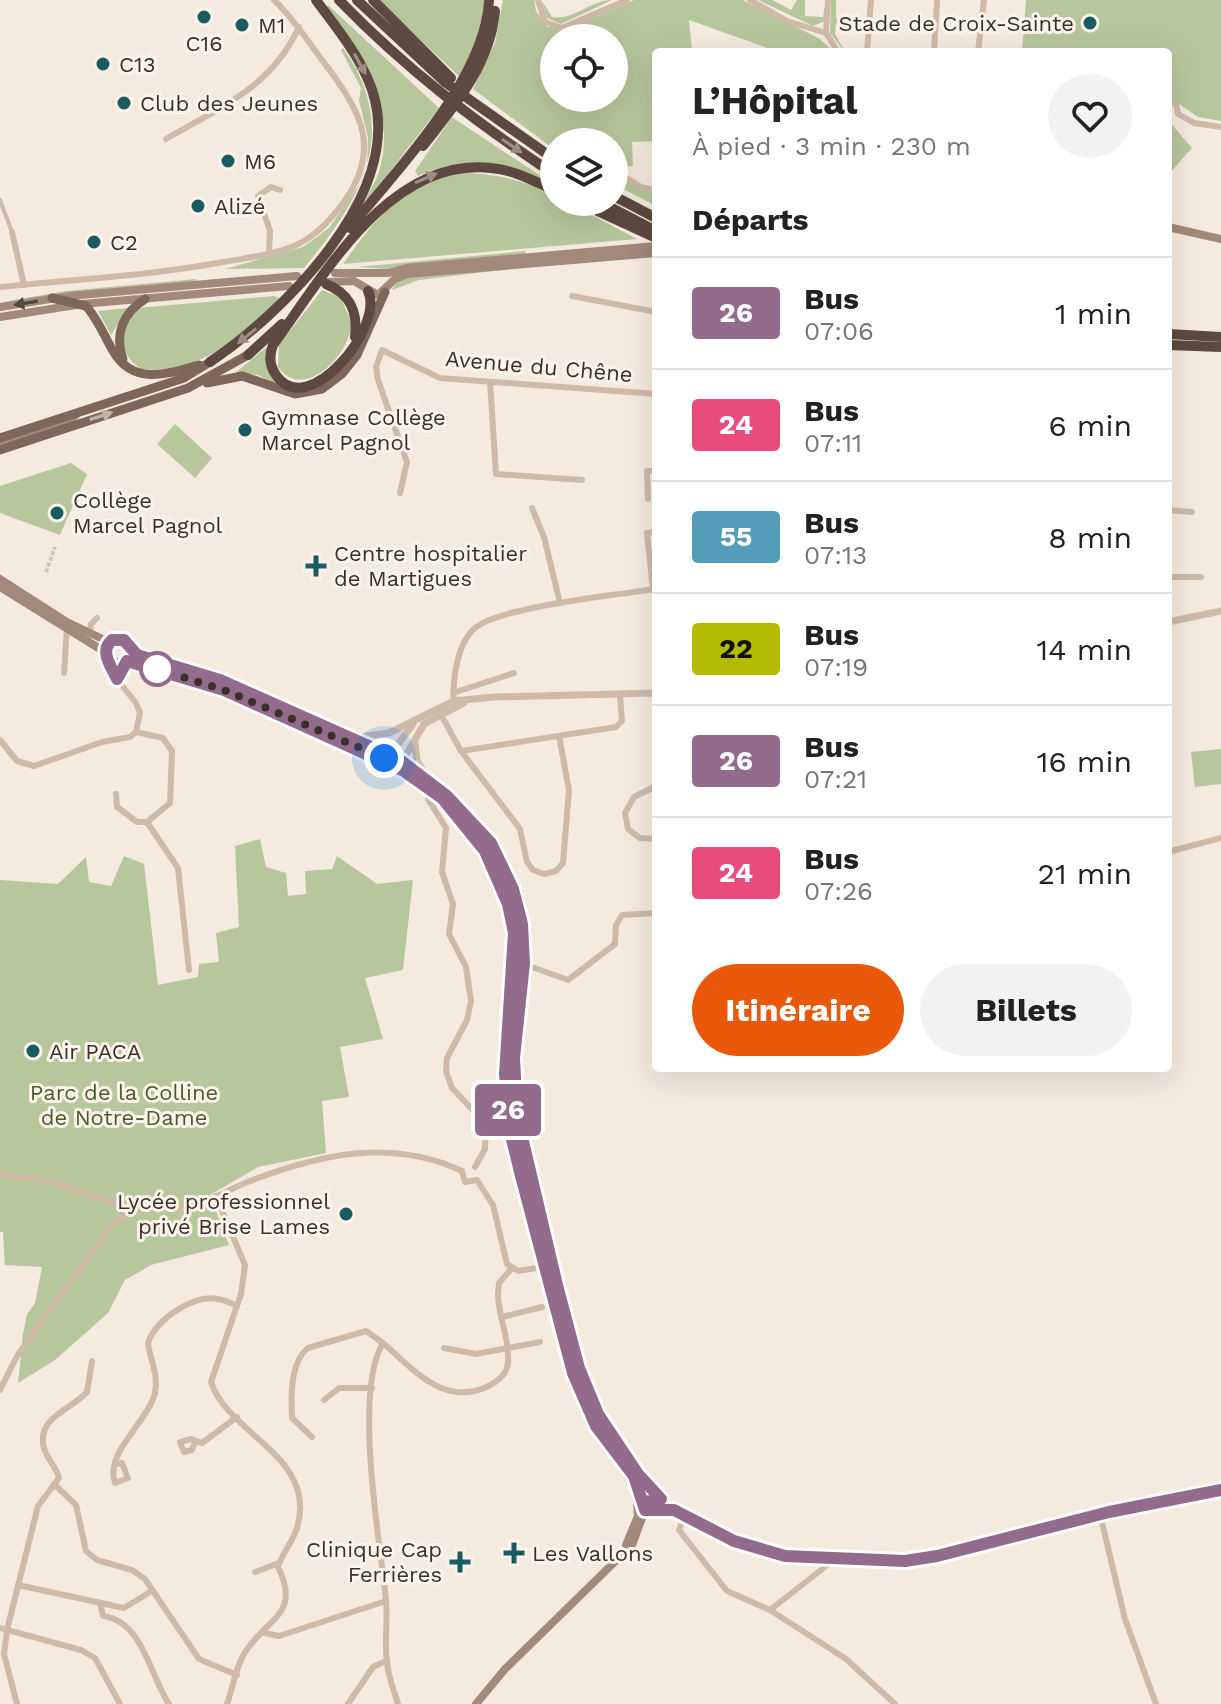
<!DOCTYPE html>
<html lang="fr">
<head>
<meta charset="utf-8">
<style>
  body { margin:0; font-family:"Work Sans",sans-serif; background:#f2f2f2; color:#222; height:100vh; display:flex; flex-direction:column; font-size:30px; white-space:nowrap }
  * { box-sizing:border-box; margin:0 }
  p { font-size:26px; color:#767676 }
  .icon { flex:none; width:44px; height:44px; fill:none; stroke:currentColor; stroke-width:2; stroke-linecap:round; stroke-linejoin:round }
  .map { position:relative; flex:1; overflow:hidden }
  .drawer { position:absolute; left:652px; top:48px; width:520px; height:1024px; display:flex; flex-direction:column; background:#fff; border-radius:8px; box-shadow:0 8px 32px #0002 }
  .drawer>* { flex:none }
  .badge { padding:0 16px; border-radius:6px; font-size:28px; line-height:52px }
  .fabs { position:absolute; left:540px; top:24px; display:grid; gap:16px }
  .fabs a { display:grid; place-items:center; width:88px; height:88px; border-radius:50%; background:#fff; box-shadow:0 8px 32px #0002; font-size:40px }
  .you { position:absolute; width:40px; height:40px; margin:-20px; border:6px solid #fff; border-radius:50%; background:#1a73e8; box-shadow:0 0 0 12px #1a73e833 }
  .map>.badge { position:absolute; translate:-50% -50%; box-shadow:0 0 0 4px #fff }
  h2 { padding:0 40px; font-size:30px; line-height:72px }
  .round { display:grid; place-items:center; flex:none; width:84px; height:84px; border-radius:42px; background:#f2f2f2 }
  .overview { display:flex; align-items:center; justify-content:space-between; height:136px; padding:0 40px }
  h1 { font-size:38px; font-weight:700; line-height:60px }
  .button { display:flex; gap:16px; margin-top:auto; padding:16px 40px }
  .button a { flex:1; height:92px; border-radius:48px; background:#ea580c; color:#fff; font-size:32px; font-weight:700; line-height:92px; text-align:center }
  .button a+a { background:#f2f2f2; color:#222 }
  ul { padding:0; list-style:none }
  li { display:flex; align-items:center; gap:24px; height:112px; padding:0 40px; border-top:2px solid #e0e0e0 }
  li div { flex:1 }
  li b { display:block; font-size:30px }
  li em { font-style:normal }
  li .badge { min-width:88px; font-weight:700; text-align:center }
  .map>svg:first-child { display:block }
  .green { fill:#b7c69c; fill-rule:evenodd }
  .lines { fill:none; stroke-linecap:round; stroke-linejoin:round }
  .pedestrian-tunnel { stroke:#d0c5ba; stroke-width:4; stroke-dasharray:4 2; stroke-linecap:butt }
  .pedestrian { stroke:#cfbaa8; stroke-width:4 }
  .minor { stroke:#cfbaa8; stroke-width:6 }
  .tertiary { stroke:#cfbaa8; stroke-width:7 }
  .secondary { stroke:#a38979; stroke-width:8 }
  .primary { stroke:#7e6659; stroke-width:9 }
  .motorway { stroke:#5d493f; stroke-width:10 }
  .oneway { fill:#9d8d84 }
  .oneway2 { fill:#55463d }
  .oneway3 { fill:#c3b4a9 }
  .line-casing { stroke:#fff; stroke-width:18 }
  .line { stroke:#936b8d; stroke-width:12 }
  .walk { stroke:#3b2f29; stroke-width:8; stroke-dasharray:0 14.4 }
  .poi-dot { fill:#1a5b61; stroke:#fcf4eb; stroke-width:3 }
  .stop-dot { fill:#fff; stroke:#936b8d; stroke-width:4 }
  .labels { text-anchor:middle; stroke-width:6; stroke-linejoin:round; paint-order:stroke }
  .poi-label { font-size:22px; fill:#3b2f29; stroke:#fcf4eb; text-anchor:start }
  .street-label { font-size:22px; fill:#3b2f29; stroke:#fcf4eb }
  .park-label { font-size:22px; fill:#495c2a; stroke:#fcf4eb }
</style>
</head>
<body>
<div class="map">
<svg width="1221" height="1704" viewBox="0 0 1221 1704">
  <rect width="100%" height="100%" fill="#f5eade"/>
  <g class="green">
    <polygon points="378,0 484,0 480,36 462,79"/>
    <path d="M503 0H534L536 11 547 27H572L634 0H743L820 39 834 52H779L689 20 692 52H656V141L632 142 633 166 624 167 614 152V142H554V149L473 89 495 43ZM554 38H614V98H554Z"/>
    <path d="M541 0 552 17C573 21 591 0 612 0L561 24 547 18Z"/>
    <polygon points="758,0 772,0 791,10 797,0 805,0 805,16 823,17 826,0 825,21 813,26"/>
    <polygon points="831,0 836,0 836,18 841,23 836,23 835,34 845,52 830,33"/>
    <polygon points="1026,0 1221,0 1221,121 1198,117 1179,104 1173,105 1168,117 1168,52 1022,52"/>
    <path d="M328 5 439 108 364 205C367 194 375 183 379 172 399 107 358 59 326 7Z"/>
    <path d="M343 48C402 132 361 199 304 268L225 269 303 247 329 228 359 185 367 164 368 138 359 100 361 88 341 50Z"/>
    <path d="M452 117 554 185C503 168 471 153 418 176L415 171Z"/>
    <polygon points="1168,120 1192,148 1168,175"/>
    <path d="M457 173C494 173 521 179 554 195V202H567L637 239 343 264C378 214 398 192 457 173Z"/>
    <polygon points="614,173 642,190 656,193 656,206 614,184"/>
    <polygon points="526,251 525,254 391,269 357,267"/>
    <polygon points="526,267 419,280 392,290 397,282 408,278"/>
    <polygon points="196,279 196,282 2,302 66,291"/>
    <path d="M322 290 342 298C343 309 354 318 350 332 343 361 302 400 278 367L279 345Z"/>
    <path d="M274 296 279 298C248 336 194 376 142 369 116 355 121 326 138 308Z"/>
    <polygon points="128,308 111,335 98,311"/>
    <polygon points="268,346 275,383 258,375 235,373"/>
    <polygon points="175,424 212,458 195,478 157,444"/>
    <polygon points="71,463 87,474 60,535 0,513 0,486"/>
    <polygon points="1221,749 1221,784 1195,787 1191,752"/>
    <polygon points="260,839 266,867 286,873 288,896 306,894 305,871 332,869 337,856 377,884 413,880 403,970 365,978 383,1039 340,1047 349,1097 322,1101 326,1153 258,1167 210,1195 229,1245 151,1265 125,1280 108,1313 55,1360 18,1383 23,1334 27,1314 35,1303 42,1267 5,1265 3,1232 0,1232 0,880 58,884 86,857 89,882 111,886 124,856 144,864 158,985 198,977 199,964 219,962 216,933 239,927 235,846"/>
  </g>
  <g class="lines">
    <polyline class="pedestrian-tunnel" points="46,572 55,547"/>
    <polyline class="pedestrian" points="0,200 12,232"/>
    <g class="minor">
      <polyline points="538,0 545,22 562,28 627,0"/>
      <polyline points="750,0 787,21 826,33 838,52"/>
      <polyline points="826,33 828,0"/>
      <polyline points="867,52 871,0"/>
      <polyline points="934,52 937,0"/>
      <polyline points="978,52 984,0"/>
      <polyline points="1176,104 1178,114 1194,123 1221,127"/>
      <path d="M166 139C219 108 272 87 299 27"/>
      <polyline points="614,170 641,187 656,190"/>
      <polyline points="12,232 24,285"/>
      <polyline points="269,252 270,231 258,196 271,187 280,190"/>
      <path d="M0 287C74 279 149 276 223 262 246 258 272 255 294 246 315 237 330 221 343 203 386 144 356 106 320 57 305 37 292 17 274 0"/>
      <polyline points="572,296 656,312"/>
      <polyline points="490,382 496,474 582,480"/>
      <polyline points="400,493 407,462 378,380 376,367 382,350 440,378 656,394"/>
      <polyline points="648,499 647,471 656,471"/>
      <polyline points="532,508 544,537 560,603"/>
      <polyline points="1168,510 1192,512"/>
      <polyline points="1168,577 1201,577"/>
      <polyline points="653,590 647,533 656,532"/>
      <polyline points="89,635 91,624 97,618"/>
      <polyline points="64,673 67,626"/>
      <polyline points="453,693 514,673"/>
      <path d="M454 703C452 682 457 643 475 628 500 607 620 594 656 589"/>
      <polyline points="440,713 461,751 520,829 527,862 533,870 544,874 556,871 563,863 569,790 559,736"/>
      <polyline points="136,732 163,738 172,751 170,803 147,822 178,868 189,970"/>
      <polyline points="0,740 17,761 34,766 102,742 130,737 136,732 140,713 136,703 117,679 111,662"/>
      <polyline points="461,751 616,727 622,721 620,696"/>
      <polyline points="656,786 634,797 625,813 628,829 640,838 656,839"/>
      <polyline points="430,789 428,799 446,828 442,872 453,904 449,934 466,967 471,1001 467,1020 447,1058 446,1071 452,1088 486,1124 485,1149 475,1167"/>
      <polyline points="116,794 117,807 137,822 147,822"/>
      <polyline points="1168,852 1221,838"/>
      <polyline points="521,963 568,980 615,944 616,925 622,915 656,913"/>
      <polyline points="462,1171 465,1182 477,1180"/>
      <path d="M0 1173C18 1178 36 1178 54 1183 104 1198 127 1215 183 1207 205 1204 224 1192 245 1183 316 1155 390 1137 462 1171"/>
      <polyline points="477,1180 493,1205 507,1264 518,1271 549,1266"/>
      <path d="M216 1196 245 1265 241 1294 211 1382C229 1436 318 1456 297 1528 293 1542 282 1553 278 1567 302 1614 266 1619 246 1651 236 1665 233 1687 227 1704"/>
      <polyline points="502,1317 542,1307"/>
      <polyline points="444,1348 476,1354 540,1342"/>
      <polyline points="0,1390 17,1356 114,1222 132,1210"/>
      <polyline points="324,1400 339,1388 372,1388"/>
      <path d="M312 1437 292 1418C291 1397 290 1362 308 1348L366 1331 383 1343"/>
      <polyline points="195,1442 192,1450 184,1452 180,1442 191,1439 202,1443 237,1417"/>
      <path d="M117 1464 122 1463 128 1478 115 1483C104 1453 148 1422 155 1393 159 1375 150 1360 148 1343 155 1320 193 1294 218 1299 224 1300 231 1303 237 1306"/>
      <polyline points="54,1484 76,1505 86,1551 97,1560 132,1570 145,1579 199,1659 237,1675"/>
      <polyline points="1100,1514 1125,1619 1156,1704"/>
      <polyline points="684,1515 679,1530 727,1591 770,1610 835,1559"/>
      <polyline points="255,1572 279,1563"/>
      <polyline points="18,1585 124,1608 153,1590"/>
      <path d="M100 1603 103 1616C143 1621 150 1676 169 1704"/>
      <polyline points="770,1610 846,1659 895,1704"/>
      <polyline points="0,1628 81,1650 95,1658 120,1704"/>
      <polyline points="264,1633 279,1636 386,1601"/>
      <path d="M17 1704 4 1654 7 1630 38 1506 59 1478C56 1465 44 1457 43 1443 40 1416 72 1409 87 1392L92 1361"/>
      <polyline points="348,1704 373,1667 386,1661"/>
      <path d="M398 1704C394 1691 388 1676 387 1662 384 1642 388 1621 386 1600 380 1541 353 1392 383 1343 413 1369 442 1405 484 1388 496 1383 507 1375 508 1362 510 1339 498 1316 498 1294L499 1283 511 1269"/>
    </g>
    <g class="tertiary">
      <polyline points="1168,622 1221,611"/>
      <polyline points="352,738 389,733 454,701 494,697 656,693"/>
      <polyline points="415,743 417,761 426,775"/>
      <polyline points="398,760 406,755 424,724 464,703"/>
      <polyline points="395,761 396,747 413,724"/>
      <polyline points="448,793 470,815"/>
      <polyline points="638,1474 674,1510 701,1526 734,1541 785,1556 825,1560 905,1561 937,1556 1100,1514 1221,1490"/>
      <polyline points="642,1507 645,1510 672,1509"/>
    </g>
    <g class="secondary">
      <polyline points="1168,227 1221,239"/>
      <polyline points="335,273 389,273 406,268 656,246"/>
      <polyline points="328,282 354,281 378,295 395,279 408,274 656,253"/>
      <polyline points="0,307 69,296 297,276"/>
      <polyline points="0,317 82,304 289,286"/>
      <polyline points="0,443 68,421 76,415"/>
      <polyline points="0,579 67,622 109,642"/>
      <polyline points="0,587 105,652"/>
      <polyline points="109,642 124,640 131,651"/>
      <polyline points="131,651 220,680 409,765 447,796 491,843 513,889 524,942 514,1058 519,1130 579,1368 608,1433 638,1474 645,1510 632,1545 505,1669 476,1704"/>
      <polyline points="105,652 114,663 128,659"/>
      <polyline points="127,661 224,690 404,771 429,788"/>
      <polyline points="443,799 485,851 508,904 515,956 505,1074 510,1131 573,1373 596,1426 636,1489 638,1516 626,1545"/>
    </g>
    <g class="primary">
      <path d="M52 298 86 306C98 319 104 336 113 351 133 386 168 374 199 365"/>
      <path d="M123 359C114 334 123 313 145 299"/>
      <polyline points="207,383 242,376 295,394 322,389 342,374 357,355 385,292"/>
      <polyline points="0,438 184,378 210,362"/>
      <polyline points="0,450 188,388 248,355"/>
    </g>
    <g class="motorway">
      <path d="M339 0C405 68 475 122 554 174"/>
      <polyline points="357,0 446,83 554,159"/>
      <polyline points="373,0 451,78"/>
      <path d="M423 146C455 105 490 65 495 11"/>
      <polyline points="614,196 656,218"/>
      <polyline points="578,202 656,238"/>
      <polyline points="600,202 656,231"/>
      <path d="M350 228C398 168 486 78 489 0"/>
      <path d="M326 284C351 294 358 312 355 337"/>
      <path d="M368 291C385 326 308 422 276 375 269 365 269 355 273 345 324 275 391 156 491 168 514 170 534 181 554 190"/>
      <polyline points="1168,334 1221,337"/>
      <polyline points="1168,345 1221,347"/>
      <polyline points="248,355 282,324"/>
      <path d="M210 362C284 312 399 198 375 100 366 63 338 30 316 0"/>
    </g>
  </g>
  <defs><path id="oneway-solid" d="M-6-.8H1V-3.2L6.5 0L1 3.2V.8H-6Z" transform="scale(2)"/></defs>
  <g class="oneway">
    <use href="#oneway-solid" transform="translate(360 64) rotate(61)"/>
    <use href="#oneway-solid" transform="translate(512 146) rotate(34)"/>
    <use href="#oneway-solid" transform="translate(426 178) rotate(-24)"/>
    <use href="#oneway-solid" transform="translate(247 336) rotate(141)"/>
  </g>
  <use class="oneway2" href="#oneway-solid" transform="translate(26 303) rotate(171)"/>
  <use class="oneway3" href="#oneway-solid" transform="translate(101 416) rotate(-18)"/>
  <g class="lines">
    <defs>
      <path id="line" d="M645 1502 661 1499 638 1474 598 1414 579 1368 557 1285 517 1116 514 1058 524 963 522 924 513 889 491 843 447 796 400 760 220 680 137 655 124 640H112C99 651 111 666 117 679L127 661 224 690 404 771 442 798 485 851 508 904 514 933 505 1074 510 1131 520 1172 573 1373 596 1426 634 1476 645 1510H674L734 1541 785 1556 905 1561 937 1556 1109 1512 1221 1490"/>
    </defs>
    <use href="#line" class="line-casing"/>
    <use href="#line" class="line"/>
    <polyline class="walk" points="157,669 224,690 384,758"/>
  </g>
  <g class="poi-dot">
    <circle cx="204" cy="17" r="8"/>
    <circle cx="1090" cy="23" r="8"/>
    <circle cx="242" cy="25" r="8"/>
    <circle cx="103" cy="64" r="8"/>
    <circle cx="124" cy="103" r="8"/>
    <circle cx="228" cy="161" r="8"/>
    <circle cx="198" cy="206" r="8"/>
    <circle cx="94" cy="242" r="8"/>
    <circle cx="245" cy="430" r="8"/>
    <circle cx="57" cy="513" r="8"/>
    <path d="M312 554h8v8h8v8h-8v8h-8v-8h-8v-8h8z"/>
    <circle cx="33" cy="1051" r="8"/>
    <circle cx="346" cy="1214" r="8"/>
    <path d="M510 1541h8v8h8v8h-8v8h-8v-8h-8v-8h8z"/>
    <path d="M456 1550h8v8h8v8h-8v8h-8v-8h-8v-8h8z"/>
  </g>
  <circle class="stop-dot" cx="157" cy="669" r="16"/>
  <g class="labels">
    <g class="poi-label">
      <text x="1074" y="31" text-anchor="end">Stade de Croix-Sainte</text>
      <text x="258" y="33">M1</text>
      <text x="204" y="51" text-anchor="middle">C16</text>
      <text x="119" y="72">C13</text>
      <text x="140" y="111">Club des Jeunes</text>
      <text x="244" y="169">M6</text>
      <text x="214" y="214">Alizé</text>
      <text x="110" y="250">C2</text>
      <text x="261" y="425">Gymnase Collège<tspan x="261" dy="25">Marcel Pagnol</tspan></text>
      <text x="73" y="508">Collège<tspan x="73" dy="25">Marcel Pagnol</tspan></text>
      <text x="334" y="561">Centre hospitalier<tspan x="334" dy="25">de Martigues</tspan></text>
      <text x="49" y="1059">Air PACA</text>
      <text x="330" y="1209" text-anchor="end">Lycée professionnel<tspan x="330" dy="25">privé Brise Lames</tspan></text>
      <text x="442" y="1557" text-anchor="end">Clinique Cap<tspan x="442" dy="25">Ferrières</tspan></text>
      <text x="532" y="1561">Les Vallons</text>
    </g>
    <g class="street-label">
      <text transform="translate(539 366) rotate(5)" y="8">Avenue du Chêne</text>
    </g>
    <g class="park-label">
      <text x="124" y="1100">Parc de la Colline<tspan x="124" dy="25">de Notre-Dame</tspan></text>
    </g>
  </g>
</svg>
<div class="fabs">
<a><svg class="icon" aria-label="locate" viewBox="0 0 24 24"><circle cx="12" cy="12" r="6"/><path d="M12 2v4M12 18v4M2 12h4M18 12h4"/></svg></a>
<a><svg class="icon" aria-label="layers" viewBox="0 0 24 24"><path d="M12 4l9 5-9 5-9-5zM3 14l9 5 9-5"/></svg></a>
</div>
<div class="you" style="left:384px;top:758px"></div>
<b class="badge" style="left:508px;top:1110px;background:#936b8d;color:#fff">26</b>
<section class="drawer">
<div class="overview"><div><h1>L’Hôpital</h1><p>À pied · 3 min · 230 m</p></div><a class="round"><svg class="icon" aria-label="heart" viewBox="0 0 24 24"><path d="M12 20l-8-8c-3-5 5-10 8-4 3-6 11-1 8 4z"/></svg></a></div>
<h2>Départs</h2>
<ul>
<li><span class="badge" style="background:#936b8d;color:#fff">26</span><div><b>Bus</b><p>07:06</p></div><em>1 min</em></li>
<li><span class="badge" style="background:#e74c7d;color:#fff">24</span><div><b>Bus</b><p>07:11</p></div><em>6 min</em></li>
<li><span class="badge" style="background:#539cba;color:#fff">55</span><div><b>Bus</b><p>07:13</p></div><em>8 min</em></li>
<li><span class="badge" style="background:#b2bb00;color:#111">22</span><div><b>Bus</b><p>07:19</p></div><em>14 min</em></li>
<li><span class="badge" style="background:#936b8d;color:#fff">26</span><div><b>Bus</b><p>07:21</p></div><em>16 min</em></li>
<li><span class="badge" style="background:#e74c7d;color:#fff">24</span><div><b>Bus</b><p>07:26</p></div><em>21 min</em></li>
</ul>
<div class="button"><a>Itinéraire</a><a>Billets</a></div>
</section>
</div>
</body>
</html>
